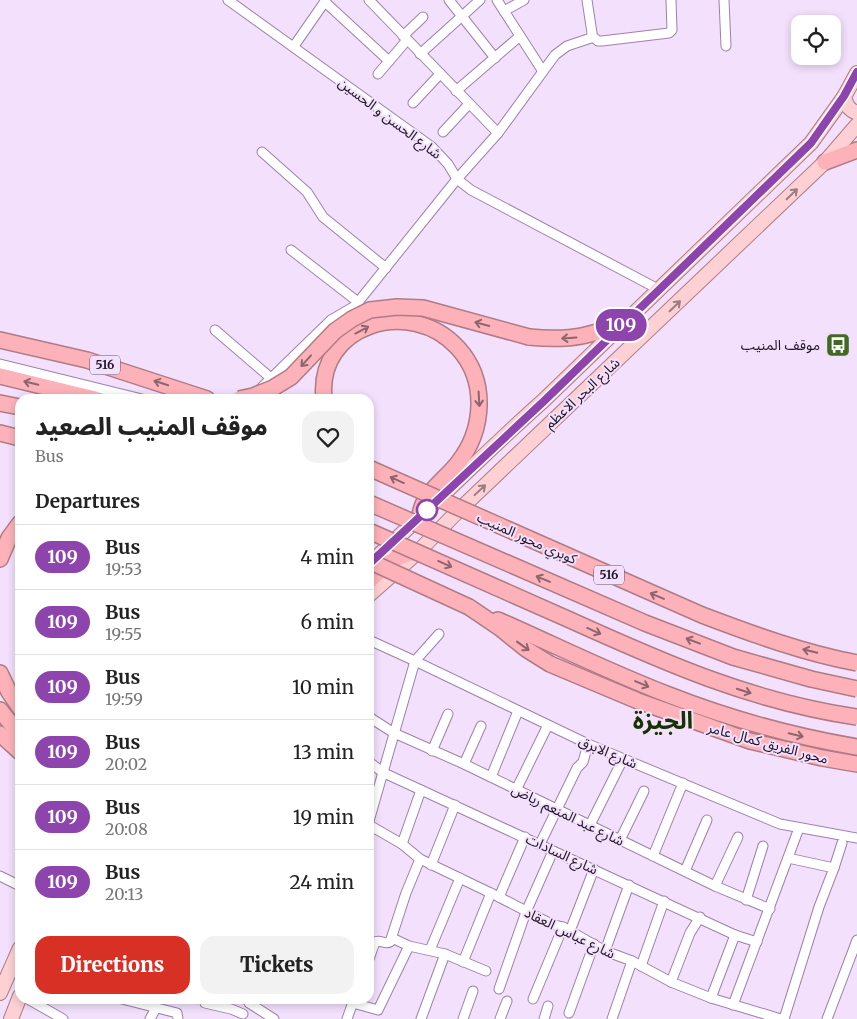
<!DOCTYPE html>
<html lang="en">
<head>
<meta charset="utf-8">
<style>
  body { margin:0; font-family:Merriweather,"Noto Sans Arabic",serif; background:#f2f2f2; color:#222; height:100vh; display:flex; flex-direction:column; font-size:19px; white-space:nowrap }
  * { box-sizing:border-box; margin:0 }
  p { font-size:16px; color:#767676 }
  .icon { flex:none; width:28px; height:28px; fill:none; stroke:currentColor; stroke-width:2; stroke-linecap:round; stroke-linejoin:round }
  .map { position:relative; flex:1; overflow:hidden }
  .side { position:absolute; left:15px; top:394px; width:359px; height:610px; display:flex; flex-direction:column; background:#fff; border-radius:15px; box-shadow:0 2px 8px #0003 }
  .side>* { flex:none }
  .badge { padding:0 10px; border-radius:16px; font-size:18px; line-height:32px }
  .buttons { position:absolute; left:791px; top:15px; display:grid; gap:10px }
  .buttons a { display:grid; place-items:center; width:50px; height:50px; border-radius:10px; background:#fff; box-shadow:0 2px 8px #0003; font-size:25px }
  .map>.badge { position:absolute; translate:-50% -50%; box-shadow:0 0 0 2px #fff }
  h2 { padding:0 20px; font-size:19px; line-height:45px }
  .round { display:grid; place-items:center; flex:none; width:52px; height:52px; border-radius:15px; background:#f2f2f2 }
  .summary { display:flex; align-items:center; justify-content:space-between; height:85px; padding:0 20px }
  h1 { font-size:24px; font-weight:800; line-height:38px }
  .button { display:flex; gap:10px; margin-top:auto; padding:10px 20px }
  .button a { flex:1; height:58px; border-radius:15px; background:#d93025; color:#fff; font-size:20px; font-weight:800; line-height:58px; text-align:center }
  .button a+a { background:#f2f2f2; color:#222 }
  ul { padding:0; list-style:none }
  li { display:flex; align-items:center; gap:15px; height:65px; padding:0 20px; border-top:1px solid #e0e0e0 }
  li div { flex:1 }
  li b { display:block; font-size:19px }
  li em { font-style:normal }
  li .badge { min-width:55px; font-weight:700; text-align:center }
  .map>svg:first-child { display:block }
  .lines { fill:none; stroke-linecap:round; stroke-linejoin:round }
  .street-casing { stroke:#9e81ac; stroke-width:11 }
  .primary-casing { stroke:#af7b85; stroke-width:16 }
  .highway-casing { stroke:#af7b85; stroke-width:18 }
  .street { stroke:#fff; stroke-width:9 }
  .primary { stroke:#fdd1d4; stroke-width:14 }
  .highway { stroke:#fcb2b8; stroke-width:15 }
  .highway-bridge-casing { stroke:#af7b85; stroke-width:18; stroke-linecap:butt }
  .highway-bridge { stroke:#fcb2b8; stroke-width:15 }
  .oneway { stroke:#9a7c85 }
  .oneway2 { stroke:#8e646e }
  .line-casing { stroke:#fff; stroke-width:11 }
  .line { stroke:#8e44ad; stroke-width:8 }
  .stop-dot { fill:#fff; stroke:#8e44ad; stroke-width:2.5 }
  .labels { text-anchor:middle; stroke-width:4; stroke-linejoin:round; paint-order:stroke }
  .shield { fill:#f2e0fc; stroke:#5f5266; stroke-width:1 }
  .shield-label { font-size:12px; font-weight:bold; fill:#201525 }
  .street-label { font-size:14px; fill:#201525; stroke:#f2e0fc }
  .poi-label { font-size:14px; fill:#201525; stroke:#f2e0fc; text-anchor:end }
  .town-label { font-size:24px; font-weight:bold; fill:#173101; stroke:#f2e0fc }
</style>
</head>
<body>
<div class="map">
<svg width="857" height="1019" viewBox="0 0 857 1019">
  <rect width="100%" height="100%" fill="#f2e0fc"/>
  <g class="lines">
    <defs>
      <g id="street">
        <polyline points="228,0 432,147 448,164 457,179 471,190 658,289"/>
        <polyline points="369,0 498,133"/>
        <polyline points="449,0 495,58"/>
        <polyline points="497,0 542,70"/>
        <polyline points="724,0 726,46"/>
        <polyline points="325,2 389,61"/>
        <polyline points="504,11 524,0"/>
        <polyline points="403,36 423,17"/>
        <polyline points="592,36 598,41 602,41 669,33 672,30 671,0"/>
        <polyline points="294,46 326,0"/>
        <polyline points="420,54 480,0"/>
        <polyline points="378,74 407,40"/>
        <polyline points="456,91 520,36"/>
        <polyline points="413,103 440,74"/>
        <polyline points="443,132 469,104"/>
        <polyline points="262,152 307,192 323,217 386,268"/>
        <polyline points="291,250 358,302"/>
        <polyline points="215,330 272,379"/>
        <polyline points="0,364 142,399"/>
        <polyline points="260,389 331,320 355,306 457,179 498,133 555,55 567,46 591,38 592,33 587,0"/>
        <polyline points="369,640 415,661 588,744 780,824 857,838"/>
        <polyline points="369,717 394,733 464,764 715,886 770,909"/>
        <polyline points="432,751 448,714"/>
        <polyline points="369,762 384,773 421,790 735,935 757,942"/>
        <polyline points="464,764 481,726"/>
        <polyline points="491,777 518,711"/>
        <polyline points="516,790 548,725"/>
        <polyline points="369,821 415,661 439,634"/>
        <polyline points="369,825 402,844 420,859 499,897 551,924 563,927 605,951 632,961 671,982 711,998 781,1019"/>
        <polyline points="590,825 623,759"/>
        <polyline points="620,840 644,791"/>
        <polyline points="402,844 421,790"/>
        <polyline points="540,844 577,768 583,762 588,744"/>
        <polyline points="653,856 683,783"/>
        <polyline points="788,858 834,868"/>
        <polyline points="431,865 455,805"/>
        <polyline points="685,871 707,820"/>
        <polyline points="0,876 20,886"/>
        <polyline points="715,886 738,837"/>
        <polyline points="499,897 525,837"/>
        <polyline points="746,900 763,846"/>
        <polyline points="570,931 594,869"/>
        <polyline points="392,938 409,946 445,954 486,971"/>
        <polyline points="430,950 460,878"/>
        <polyline points="605,951 629,885"/>
        <path d="M369 959 375 942C380 939 385 945 390 942L406 893 420 859"/>
        <polyline points="463,962 491,893"/>
        <polyline points="641,966 664,901"/>
        <polyline points="671,982 690,933 700,917"/>
        <polyline points="499,989 526,912 553,851"/>
        <polyline points="711,998 735,935"/>
        <polyline points="28,999 63,1019"/>
        <polyline points="122,999 177,1013 178,1019"/>
        <polyline points="247,999 249,1003 274,1019"/>
        <polyline points="533,999 563,927"/>
        <polyline points="205,1003 231,1009 243,1014"/>
        <polyline points="353,1003 378,1010 409,946"/>
        <polyline points="733,1005 799,828"/>
        <polyline points="569,1013 594,944"/>
        <polyline points="150,1019 156,1008"/>
        <polyline points="347,1019 354,999"/>
        <polyline points="421,1019 445,954"/>
        <polyline points="463,1019 473,991"/>
        <polyline points="500,1019 507,1001"/>
        <polyline points="544,1019 548,1006"/>
        <polyline points="612,1019 632,961"/>
        <polyline points="784,1019 819,907 834,868 842,843"/>
        <polyline points="827,1019 857,940"/>
      </g>
      <g id="primary">
        <path d="M844 97C846 105 849 110 857 113"/>
        <path d="M369 564C428 511 483 454 543 401L811 143 844 97 857 73"/>
        <polyline points="369,595 418,552 456,513 825,162 857,125"/>
        <polyline points="0,993 20,948"/>
        <polyline points="11,1019 20,996"/>
      </g>
      <g id="highway">
        <polyline points="825,162 857,150"/>
        <path d="M529 337C570 341 596 337 631 316"/>
        <polyline points="0,340 87,360 207,399"/>
        <polyline points="0,376 95,399"/>
        <path d="M324 399C316 324 411 296 458 348 488 381 484 430 458 463 445 480 420 495 420 518"/>
        <polyline points="0,403 20,407"/>
        <polyline points="0,433 20,438"/>
        <polyline points="0,559 9,538 20,523"/>
        <path d="M369 581C384 567 396 554 418 552"/>
        <polyline points="469,607 500,628 526,649 550,664 638,701 750,741 822,758 857,764"/>
        <path d="M498 620C555 645 611 673 669 695 730 719 793 736 857 747"/>
        <polyline points="0,673 9,692 20,708"/>
        <polyline points="0,710 20,735"/>
        <polyline points="0,734 20,752"/>
      </g>
    </defs>
    <use href="#street" class="street-casing"/>
    <use href="#primary" class="primary-casing"/>
    <use href="#highway" class="highway-casing"/>
    <use href="#street" class="street"/>
    <use href="#primary" class="primary"/>
    <use href="#highway" class="highway"/>
    <defs>
      <g id="highway-bridge">
        <polyline points="239,399 253,396 273,388 291,377 335,331 352,319 370,310 397,307 423,308 529,337"/>
        <path d="M369 468 702 615C752 634 804 653 857 663"/>
        <polyline points="369,503 645,623 733,657 811,679 857,689"/>
        <path d="M369 531C436 560 503 590 570 620 665 663 753 702 857 717"/>
        <polyline points="369,561 469,607"/>
      </g>
    </defs>
    <use href="#highway-bridge" class="highway-bridge-casing"/>
    <use href="#highway-bridge" class="highway-bridge"/>
  </g>
  <defs><path id="oneway-shaft" d="M-6 0H5M1.5-3L5.5 0L1.5 3" fill="none" stroke-width="1.6" stroke-linecap="round" stroke-linejoin="round" transform="scale(1.25)"/></defs>
  <g class="oneway">
    <use href="#oneway-shaft" transform="translate(792 194) rotate(-44)"/>
    <use href="#oneway-shaft" transform="translate(675 306) rotate(-44)"/>
    <use href="#oneway-shaft" transform="translate(480 490) rotate(-43)"/>
  </g>
  <g class="oneway2">
    <use href="#oneway-shaft" transform="translate(482 324) rotate(-165)"/>
    <use href="#oneway-shaft" transform="translate(362 330) rotate(-28)"/>
    <use href="#oneway-shaft" transform="translate(569 338) rotate(176)"/>
    <use href="#oneway-shaft" transform="translate(306 361) rotate(132)"/>
    <use href="#oneway-shaft" transform="translate(31 383) rotate(-167)"/>
    <use href="#oneway-shaft" transform="translate(161 383) rotate(-162)"/>
    <use href="#oneway-shaft" transform="translate(479 399) rotate(87)"/>
    <use href="#oneway-shaft" transform="translate(397 480) rotate(-156)"/>
    <use href="#oneway-shaft" transform="translate(445 564) rotate(24)"/>
    <use href="#oneway-shaft" transform="translate(543 579) rotate(-157)"/>
    <use href="#oneway-shaft" transform="translate(657 596) rotate(-157)"/>
    <use href="#oneway-shaft" transform="translate(594 631) rotate(24)"/>
    <use href="#oneway-shaft" transform="translate(693 641) rotate(-159)"/>
    <use href="#oneway-shaft" transform="translate(523 646) rotate(36)"/>
    <use href="#oneway-shaft" transform="translate(810 651) rotate(-166)"/>
    <use href="#oneway-shaft" transform="translate(642 684) rotate(23)"/>
    <use href="#oneway-shaft" transform="translate(744 691) rotate(18)"/>
    <use href="#oneway-shaft" transform="translate(796 735) rotate(13)"/>
  </g>
  <g class="lines">
    <defs>
      <polyline id="line" points="369,564 543,402 811,143 844,96 857,72"/>
    </defs>
    <use href="#line" class="line-casing"/>
    <use href="#line" class="line"/>
  </g>
  <defs>
    <symbol id="bus-square" viewBox="-11 -11 22 22"><rect x="-9" y="-9" width="18" height="18" rx="4" fill="#416924" stroke="#f2e0fc"/><path d="M-5-6H5V4H4V6H2V4H-2V6H-4V4H-5ZM-3.5-4V0h7V-4ZM-3.5 1.2v1.5H-2V1.2ZM2 1.2v1.5H3.5V1.2Z" fill="#fff"/></symbol>
  </defs>
  <g fill-rule="evenodd">
    <use href="#bus-square" x="824" y="331" width="28" height="28"/>
  </g>
  <circle class="stop-dot" cx="427" cy="510" r="10"/>
  <g class="labels">
    <g class="shield">
      <rect x="90" y="355.5" width="30" height="19" rx="4"/>
      <rect x="594" y="565.5" width="30" height="19" rx="4"/>
    </g>
    <g class="shield-label">
      <text x="105" y="369">516</text>
      <text x="609" y="579">516</text>
    </g>
    <g class="street-label">
      <text transform="translate(390 118) rotate(37)" y="5">شارع الحسن و الحسين</text>
      <text transform="translate(582 393) rotate(-43)" y="5">شارع البحر الاعظم</text>
      <text transform="translate(527 538) rotate(24)" y="5">كوبري محور المنيب</text>
      <text transform="translate(768 743) rotate(15)" y="5">محور الفريق كمال عامر</text>
      <text transform="translate(608 752) rotate(23)" y="5">شارع الابرق</text>
      <text transform="translate(568 815) rotate(26)" y="5">شارع عبد المنعم رياض</text>
      <text transform="translate(562 854) rotate(25)" y="5">شارع السادات</text>
      <text transform="translate(570 933) rotate(26)" y="5">شارع عباس العقاد</text>
    </g>
    <g class="poi-label">
      <text x="820" y="350">موقف المنيب</text>
    </g>
    <g class="town-label">
      <text x="663" y="729">الجيزة</text>
    </g>
  </g>
</svg>
<div class="buttons">
<a><svg class="icon" aria-label="locate" viewBox="0 0 24 24"><circle cx="12" cy="12" r="6"/><path d="M12 2v4M12 18v4M2 12h4M18 12h4"/></svg></a>
</div>
<b class="badge" style="left:621px;top:325px;background:#8e44ad;color:#fff">109</b>
<section class="side">
<div class="summary"><div><h1>موقف المنيب الصعيد</h1><p>Bus</p></div><a class="round"><svg class="icon" aria-label="heart" viewBox="0 0 24 24"><path d="M12 20l-8-8c-3-5 5-10 8-4 3-6 11-1 8 4z"/></svg></a></div>
<h2>Departures</h2>
<ul>
<li><span class="badge" style="background:#8e44ad;color:#fff">109</span><div><b>Bus</b><p>19:53</p></div><em>4 min</em></li>
<li><span class="badge" style="background:#8e44ad;color:#fff">109</span><div><b>Bus</b><p>19:55</p></div><em>6 min</em></li>
<li><span class="badge" style="background:#8e44ad;color:#fff">109</span><div><b>Bus</b><p>19:59</p></div><em>10 min</em></li>
<li><span class="badge" style="background:#8e44ad;color:#fff">109</span><div><b>Bus</b><p>20:02</p></div><em>13 min</em></li>
<li><span class="badge" style="background:#8e44ad;color:#fff">109</span><div><b>Bus</b><p>20:08</p></div><em>19 min</em></li>
<li><span class="badge" style="background:#8e44ad;color:#fff">109</span><div><b>Bus</b><p>20:13</p></div><em>24 min</em></li>
</ul>
<div class="button"><a>Directions</a><a>Tickets</a></div>
</section>
</div>
</body>
</html>
